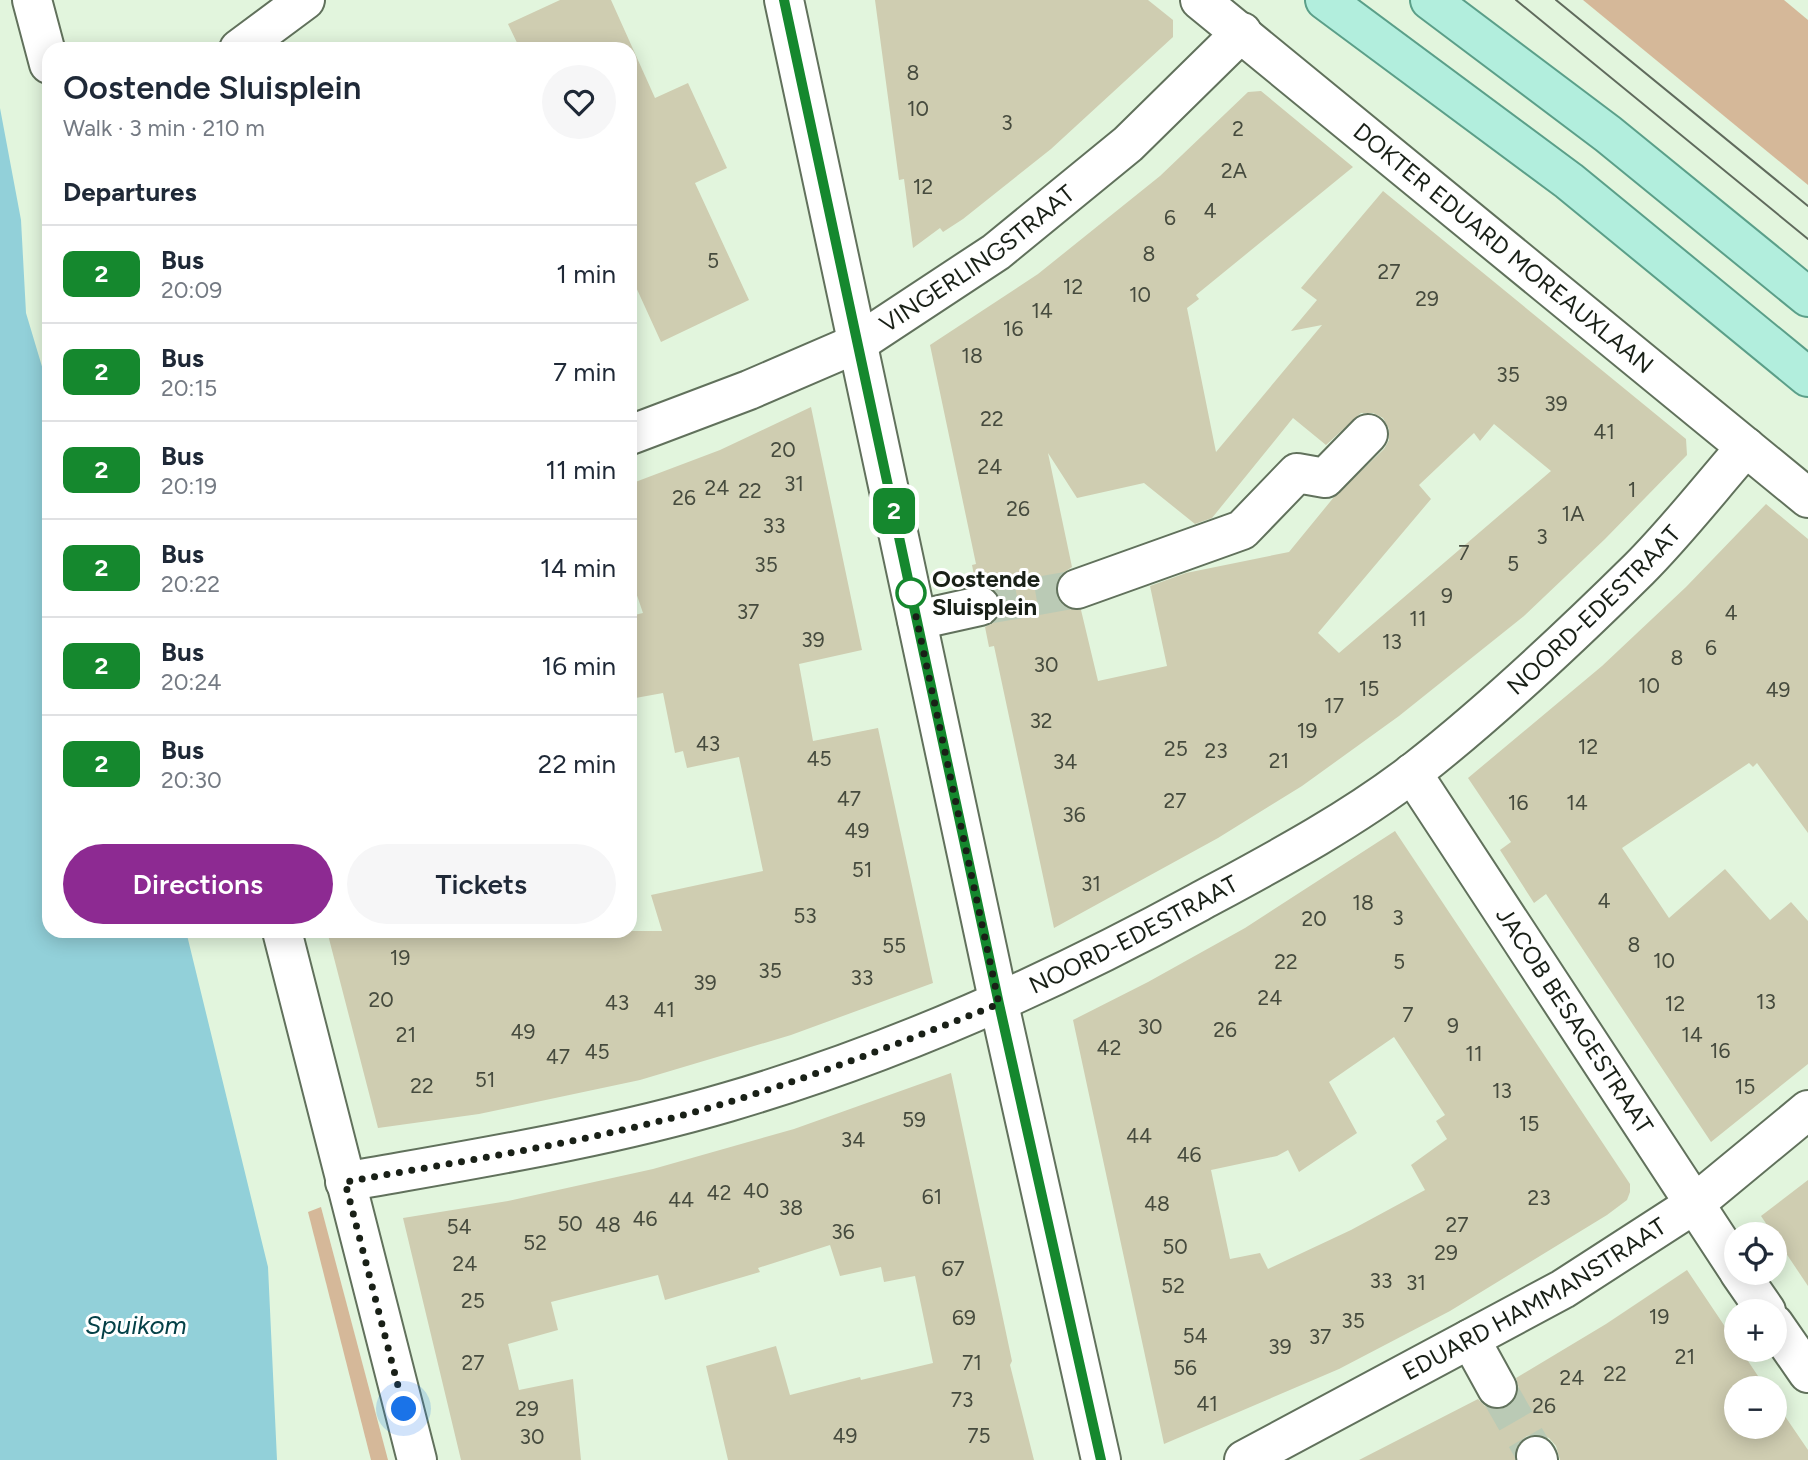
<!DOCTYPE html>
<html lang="en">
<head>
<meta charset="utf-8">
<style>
  body { margin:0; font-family:Figtree,sans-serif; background:#f6f6f7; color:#1f2937; height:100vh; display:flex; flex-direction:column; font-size:26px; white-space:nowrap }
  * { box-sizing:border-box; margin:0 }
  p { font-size:23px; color:#747a83 }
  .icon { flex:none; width:38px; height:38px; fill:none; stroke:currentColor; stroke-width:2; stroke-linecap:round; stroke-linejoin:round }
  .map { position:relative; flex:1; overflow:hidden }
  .drawer { position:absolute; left:42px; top:42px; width:595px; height:896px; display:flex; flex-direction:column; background:#fff; border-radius:21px; box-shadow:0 4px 18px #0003 }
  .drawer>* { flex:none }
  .badge { padding:0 14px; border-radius:10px; font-size:24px; line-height:46px }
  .tools { position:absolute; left:1724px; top:1222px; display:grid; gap:14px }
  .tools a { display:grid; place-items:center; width:63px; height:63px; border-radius:50%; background:#fff; box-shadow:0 4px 18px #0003; font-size:35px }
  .you { position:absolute; width:35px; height:35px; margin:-18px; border:5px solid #fff; border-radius:50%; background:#1a73e8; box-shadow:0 0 0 10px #1a73e833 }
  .map>.badge { position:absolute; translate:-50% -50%; box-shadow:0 0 0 4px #fff }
  h2 { padding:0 21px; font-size:26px; line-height:63px }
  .round { display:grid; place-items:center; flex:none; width:74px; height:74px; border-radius:37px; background:#f6f6f7 }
  .head { display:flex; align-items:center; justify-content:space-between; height:119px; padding:0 21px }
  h1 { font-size:33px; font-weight:600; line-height:52px }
  .action { display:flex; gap:14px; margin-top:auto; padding:14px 21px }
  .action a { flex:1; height:80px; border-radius:42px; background:#8d2a92; color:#fff; font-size:28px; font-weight:600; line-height:80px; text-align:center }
  .action a+a { background:#f6f6f7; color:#1f2937 }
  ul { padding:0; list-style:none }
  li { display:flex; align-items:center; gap:21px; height:98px; padding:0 21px; border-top:2px solid #e0e1e3 }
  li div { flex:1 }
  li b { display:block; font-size:26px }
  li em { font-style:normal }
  li .badge { min-width:77px; font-weight:700; text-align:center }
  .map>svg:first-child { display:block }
  .green { fill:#d5b899 }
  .water { fill:#92d0d9 }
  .building { fill:#cfcdb1; fill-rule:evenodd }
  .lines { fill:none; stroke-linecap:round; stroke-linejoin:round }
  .minor-tunnel { stroke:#bacab5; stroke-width:38; stroke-dasharray:38 19; stroke-linecap:butt }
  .minor-casing { stroke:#61715c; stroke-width:42 }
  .major-casing { stroke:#5b9f89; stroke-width:42 }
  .minor { stroke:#fff; stroke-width:38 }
  .major { stroke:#b2eedd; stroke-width:38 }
  .tram { stroke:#606b5d; stroke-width:2 }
  .line-casing { stroke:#fff; stroke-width:16 }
  .line { stroke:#15882e; stroke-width:10 }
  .walk { stroke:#192017; stroke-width:7; stroke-dasharray:0 12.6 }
  .stop-dot { fill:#fff; stroke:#15882e; stroke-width:3.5 }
  .labels { text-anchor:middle; stroke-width:6; stroke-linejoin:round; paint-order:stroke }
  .number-label { font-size:21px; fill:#464b3e }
  .street-label { font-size:24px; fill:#192017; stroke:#fff }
  .stop-label { font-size:24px; font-weight:bold; fill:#192017; stroke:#fff; text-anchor:start }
  .water-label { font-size:26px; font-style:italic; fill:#044047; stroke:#fff }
</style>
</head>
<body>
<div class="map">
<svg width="1808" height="1460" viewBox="0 0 1808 1460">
  <rect width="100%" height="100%" fill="#e2f5dd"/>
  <g class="green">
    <polygon points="1583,0 1784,0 1808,20 1808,185"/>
    <polygon points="321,1207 388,1460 371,1460 308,1212"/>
  </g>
  <polygon class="water" points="0,108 21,220 26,313 49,390 49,931 186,931 268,1267 277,1460 0,1460"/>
  <g class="building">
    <polygon points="560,0 611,0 655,98 688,83 727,168 695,183 749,300 661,342 630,274 630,49 520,49 508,24"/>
    <polygon points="875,0 1148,0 1173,20 1173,37 1051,149 963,219 943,232 940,228 913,248 904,179 899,180"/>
    <path d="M1261 91 1353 167 1196 295 1199 299 1187 308 1216 452 1322 325 1291 331 1317 300 1301 288 1383 191 1686 439 1687 455 1605 539 1524 616 1399 716 1302 786 1218 838 1054 928 994 646 989 647 985 627 995 622 1001 613V602L996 591 986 585H976L972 565 976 564 930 345 1038 274 1160 176 1248 92ZM1361 413H1373L1383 418 1389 429V440L1384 449 1334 497 1289 552 1186 573 1150 586 1167 666 1098 681 1081 610 1063 606 1056 596 1055 586 1060 575 1072 567 1048 453 1077 498 1144 483 1195 524 1212 518 1293 418 1326 445ZM1494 424 1551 471 1339 653 1318 633 1431 499 1419 485 1474 433 1480 441Z"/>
    <polygon points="811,407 862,650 799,664 813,741 878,728 933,983 791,1035 640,1080 479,1114 378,1128 327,931 662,931 651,895 763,871 739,757 687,768 683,751 675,753 663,693 630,699 630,616 643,613 630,575 630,484 720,450"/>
    <polygon points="1766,504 1808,539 1808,833 1757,763 1753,767 1749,763 1622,848 1669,918 1725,869 1770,920 1791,902 1808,921 1808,1064 1711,1142 1546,894 1534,903 1500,850 1511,842 1468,778 1602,666 1686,587"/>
    <path d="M1395 831 1630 1184V1192L1627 1200 1607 1215 1450 1311 1339 1369 1164 1444 1073 1020 1148 982 1245 928ZM1394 1037 1445 1115 1436 1121 1447 1139 1411 1165 1425 1190 1351 1230 1268 1269 1260 1253 1230 1259 1211 1170 1277 1156 1288 1150 1299 1172 1357 1133 1329 1082Z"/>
    <polygon points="951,1073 1012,1361 1010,1365 1034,1460 728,1460 706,1366 776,1346 790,1395 860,1377 861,1380 933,1363 915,1276 884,1282 881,1267 840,1276 830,1245 758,1268 760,1272 665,1300 658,1275 551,1302 558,1330 508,1344 519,1390 573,1379 581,1460 461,1460 403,1218 508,1201 653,1169 794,1129"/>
    <polygon points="1808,1180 1808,1286 1761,1216"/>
    <polygon points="1687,1270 1736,1343 1736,1349 1740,1349 1766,1388 1736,1388 1736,1426 1774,1426 1774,1400 1808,1450 1808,1460 1560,1460 1556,1446 1549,1438 1537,1434 1527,1436 1518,1443 1515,1460 1359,1460 1478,1399 1485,1406 1496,1410 1508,1407 1516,1399 1519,1389 1516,1378 1606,1324"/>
  </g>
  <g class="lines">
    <g class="minor-tunnel">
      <polyline points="980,606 1077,589"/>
      <polyline points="1497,1388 1536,1456"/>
    </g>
    <defs>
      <g id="minor">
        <polyline points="32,0 49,64"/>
        <polyline points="784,0 999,1004 1101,1460"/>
        <path id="s1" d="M1200 0 1808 498"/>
        <polyline points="239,49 305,0"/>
        <path id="s2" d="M630 435 749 390 858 343 996 252 1128 144 1242 32"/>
        <polyline points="1077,589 1242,530 1297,473 1325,478 1368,434"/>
        <polyline points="917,620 980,606"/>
        <path id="s3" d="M1412 773 1736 1267"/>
        <polyline points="282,931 417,1460"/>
        <path id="s4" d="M345 1182C473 1159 602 1139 728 1102 892 1054 1049 984 1199 902 1273 862 1349 822 1415 771 1493 710 1568 639 1639 569 1677 531 1711 487 1746 447"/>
        <polyline points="1739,1272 1766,1311"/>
        <polyline points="1774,1324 1808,1373"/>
        <polyline points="1470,1339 1497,1388"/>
        <polyline points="1536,1456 1538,1460"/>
        <path id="s5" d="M1244 1460 1563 1289 1693 1205 1808 1110"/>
      </g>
      <g id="major">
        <polyline points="1325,0 1569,181 1808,377"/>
        <polyline points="1430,0 1608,134 1808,297"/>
      </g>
    </defs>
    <use href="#minor" class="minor-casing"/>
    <use href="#major" class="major-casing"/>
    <use href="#minor" class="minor"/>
    <use href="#major" class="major"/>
    <g class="tram">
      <polyline points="1516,0 1808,239"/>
      <polyline points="1556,0 1808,206"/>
    </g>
  </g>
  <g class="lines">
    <defs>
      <polyline id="line" points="784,0 999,1004 1101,1460"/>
    </defs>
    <use href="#line" class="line-casing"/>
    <use href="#line" class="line"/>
    <path class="walk" d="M404 1409 345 1182C473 1159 604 1140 729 1102 821 1074 910 1039 999 1004L911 593"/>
  </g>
  <circle class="stop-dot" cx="911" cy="593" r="14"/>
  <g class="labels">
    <g class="number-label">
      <text x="913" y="80">8</text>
      <text x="918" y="116">10</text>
      <text x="1007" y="130">3</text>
      <text x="1238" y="136">2</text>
      <text x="1234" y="178">2A</text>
      <text x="923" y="194">12</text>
      <text x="1210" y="218">4</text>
      <text x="1170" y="225">6</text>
      <text x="1149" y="261">8</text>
      <text x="713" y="268">5</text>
      <text x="1389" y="279">27</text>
      <text x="1073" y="294">12</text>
      <text x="1140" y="302">10</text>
      <text x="1427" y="306">29</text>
      <text x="1042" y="318">14</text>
      <text x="1013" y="336">16</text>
      <text x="972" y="363">18</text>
      <text x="1508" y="382">35</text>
      <text x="1556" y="411">39</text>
      <text x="992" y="426">22</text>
      <text x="1604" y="439">41</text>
      <text x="783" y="457">20</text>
      <text x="990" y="474">24</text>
      <text x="794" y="491">31</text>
      <text x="717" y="495">24</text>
      <text x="1632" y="497">1</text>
      <text x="750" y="498">22</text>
      <text x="684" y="505">26</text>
      <text x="1018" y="516">26</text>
      <text x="1573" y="521">1A</text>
      <text x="774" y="533">33</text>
      <text x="1542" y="544">3</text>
      <text x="1464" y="560">7</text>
      <text x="1513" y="571">5</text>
      <text x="766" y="572">35</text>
      <text x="1447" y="603">9</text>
      <text x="748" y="619">37</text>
      <text x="1731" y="620">4</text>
      <text x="1418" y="626">11</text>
      <text x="813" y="647">39</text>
      <text x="1392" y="649">13</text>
      <text x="1711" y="655">6</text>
      <text x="1677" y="665">8</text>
      <text x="1046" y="672">30</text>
      <text x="1649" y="693">10</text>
      <text x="1369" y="696">15</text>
      <text x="1778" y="697">49</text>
      <text x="1334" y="713">17</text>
      <text x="1041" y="728">32</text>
      <text x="1307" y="738">19</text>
      <text x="708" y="751">43</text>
      <text x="1588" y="754">12</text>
      <text x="1176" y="756">25</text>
      <text x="1216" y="758">23</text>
      <text x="819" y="766">45</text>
      <text x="1279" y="768">21</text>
      <text x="1065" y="769">34</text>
      <text x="849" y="806">47</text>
      <text x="1175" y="808">27</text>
      <text x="1518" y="810">16</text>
      <text x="1577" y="810">14</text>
      <text x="1074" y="822">36</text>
      <text x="857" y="838">49</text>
      <text x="862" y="877">51</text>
      <text x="1091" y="891">31</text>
      <text x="1604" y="908">4</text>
      <text x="1363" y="910">18</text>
      <text x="805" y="923">53</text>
      <text x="1398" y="925">3</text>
      <text x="1314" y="926">20</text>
      <text x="1634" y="952">8</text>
      <text x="894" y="953">55</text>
      <text x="400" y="965">19</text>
      <text x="1664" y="968">10</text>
      <text x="1286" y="969">22</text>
      <text x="1399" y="969">5</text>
      <text x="770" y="978">35</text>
      <text x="862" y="985">33</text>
      <text x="705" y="990">39</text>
      <text x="1270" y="1005">24</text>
      <text x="381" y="1007">20</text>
      <text x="1766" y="1009">13</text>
      <text x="617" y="1010">43</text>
      <text x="1675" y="1011">12</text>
      <text x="664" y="1017">41</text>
      <text x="1408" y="1022">7</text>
      <text x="1453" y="1033">9</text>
      <text x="1150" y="1034">30</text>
      <text x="1225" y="1037">26</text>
      <text x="523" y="1039">49</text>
      <text x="406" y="1042">21</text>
      <text x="1692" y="1042">14</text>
      <text x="1109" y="1055">42</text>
      <text x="1720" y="1058">16</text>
      <text x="597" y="1059">45</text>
      <text x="1474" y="1061">11</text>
      <text x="558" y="1064">47</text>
      <text x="485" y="1087">51</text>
      <text x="422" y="1093">22</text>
      <text x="1745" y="1094">15</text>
      <text x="1502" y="1098">13</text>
      <text x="914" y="1127">59</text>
      <text x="1529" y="1131">15</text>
      <text x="1139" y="1143">44</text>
      <text x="853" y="1147">34</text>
      <text x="1189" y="1162">46</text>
      <text x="756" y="1198">40</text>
      <text x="719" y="1200">42</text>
      <text x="932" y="1204">61</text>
      <text x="1539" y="1205">23</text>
      <text x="681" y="1207">44</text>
      <text x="1157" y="1211">48</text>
      <text x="791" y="1215">38</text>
      <text x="645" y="1226">46</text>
      <text x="570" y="1231">50</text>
      <text x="608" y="1232">48</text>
      <text x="1457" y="1232">27</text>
      <text x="459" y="1234">54</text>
      <text x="843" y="1239">36</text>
      <text x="535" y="1250">52</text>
      <text x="1175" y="1254">50</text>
      <text x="1446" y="1260">29</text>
      <text x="465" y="1271">24</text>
      <text x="953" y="1276">67</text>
      <text x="1381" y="1288">33</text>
      <text x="1416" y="1290">31</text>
      <text x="1173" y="1293">52</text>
      <text x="473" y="1308">25</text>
      <text x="1659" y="1324">19</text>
      <text x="964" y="1325">69</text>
      <text x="1353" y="1328">35</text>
      <text x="1195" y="1343">54</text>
      <text x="1320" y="1344">37</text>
      <text x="1280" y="1354">39</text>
      <text x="1685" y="1364">21</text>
      <text x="473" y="1370">27</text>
      <text x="972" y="1370">71</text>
      <text x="1185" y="1375">56</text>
      <text x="1615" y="1381">22</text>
      <text x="1572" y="1385">24</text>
      <text x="962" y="1407">73</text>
      <text x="1207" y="1411">41</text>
      <text x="1544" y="1413">26</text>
      <text x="527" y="1416">29</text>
      <text x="845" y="1443">49</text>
      <text x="979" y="1443">75</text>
      <text x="532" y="1444">30</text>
    </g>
    <g class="street-label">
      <text dy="8" stroke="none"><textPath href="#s1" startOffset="392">DOKTER EDUARD MOREAUXLAAN</textPath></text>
      <text dy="8" stroke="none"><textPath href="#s2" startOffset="392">VINGERLINGSTRAAT</textPath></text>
      <text dy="8" stroke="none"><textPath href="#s4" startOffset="1398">NOORD-EDESTRAAT</textPath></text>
      <text dy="8" stroke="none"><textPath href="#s4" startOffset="831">NOORD-EDESTRAAT</textPath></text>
      <text dy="8" stroke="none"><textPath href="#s3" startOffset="296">JACOB BESAGESTRAAT</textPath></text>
      <text dy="8" stroke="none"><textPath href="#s5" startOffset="332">EDUARD HAMMANSTRAAT</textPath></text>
    </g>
    <g class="stop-label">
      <text x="932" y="587">Oostende<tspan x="932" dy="28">Sluisplein</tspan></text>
    </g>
    <g class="water-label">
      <text x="136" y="1334">Spuikom</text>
    </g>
  </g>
</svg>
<div class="tools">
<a><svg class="icon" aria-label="locate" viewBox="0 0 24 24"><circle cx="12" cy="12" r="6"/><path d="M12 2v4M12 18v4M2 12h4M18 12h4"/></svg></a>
<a>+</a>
<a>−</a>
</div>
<div class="you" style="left:404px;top:1409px"></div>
<b class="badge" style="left:894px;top:511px;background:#15882e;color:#fff">2</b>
<section class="drawer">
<div class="head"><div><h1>Oostende Sluisplein</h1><p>Walk · 3 min · 210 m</p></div><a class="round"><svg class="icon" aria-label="heart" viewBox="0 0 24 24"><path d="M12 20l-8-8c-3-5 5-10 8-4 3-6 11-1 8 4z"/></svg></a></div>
<h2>Departures</h2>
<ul>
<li><span class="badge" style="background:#15882e;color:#fff">2</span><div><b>Bus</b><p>20:09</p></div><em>1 min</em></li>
<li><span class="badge" style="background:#15882e;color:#fff">2</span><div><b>Bus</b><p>20:15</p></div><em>7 min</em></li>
<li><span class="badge" style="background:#15882e;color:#fff">2</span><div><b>Bus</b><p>20:19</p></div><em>11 min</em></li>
<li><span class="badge" style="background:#15882e;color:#fff">2</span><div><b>Bus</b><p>20:22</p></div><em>14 min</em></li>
<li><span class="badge" style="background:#15882e;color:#fff">2</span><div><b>Bus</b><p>20:24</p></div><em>16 min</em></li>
<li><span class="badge" style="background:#15882e;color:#fff">2</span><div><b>Bus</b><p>20:30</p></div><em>22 min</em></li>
</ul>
<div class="action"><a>Directions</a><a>Tickets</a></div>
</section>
</div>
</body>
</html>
